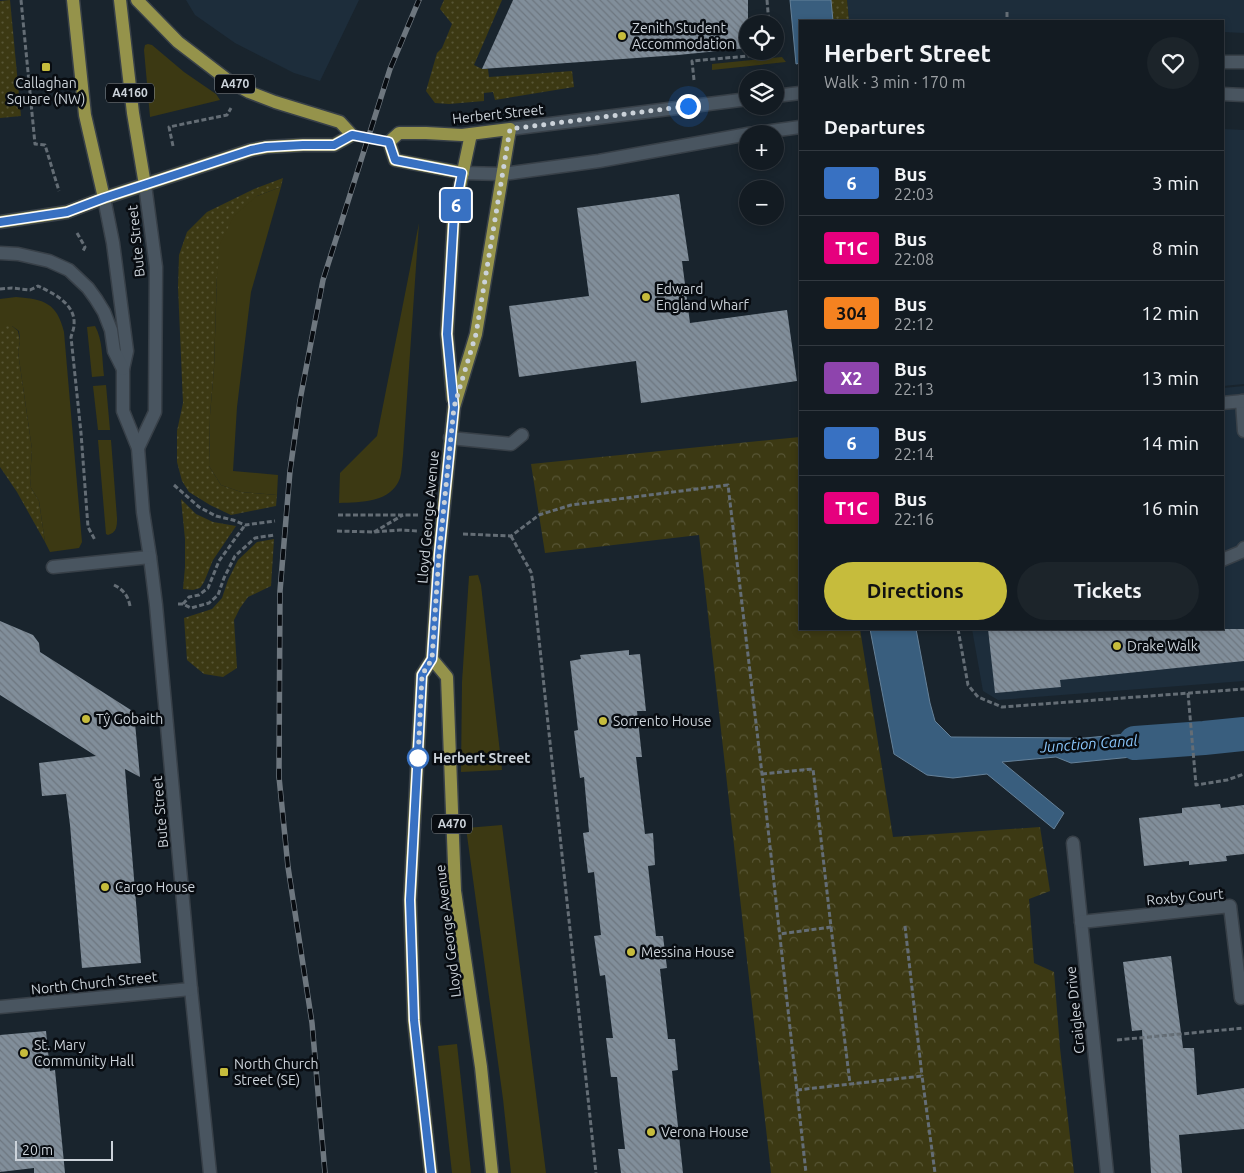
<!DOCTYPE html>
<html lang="en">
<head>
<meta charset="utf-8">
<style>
  body { margin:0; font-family:Ubuntu,sans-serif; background:#1c242a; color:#f1f3f6; height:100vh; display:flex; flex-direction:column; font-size:19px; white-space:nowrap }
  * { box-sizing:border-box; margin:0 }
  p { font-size:16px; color:#9da1a5 }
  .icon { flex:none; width:28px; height:28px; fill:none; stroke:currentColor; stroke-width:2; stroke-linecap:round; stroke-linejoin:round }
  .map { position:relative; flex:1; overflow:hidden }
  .sheet { position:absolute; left:799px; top:20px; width:425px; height:610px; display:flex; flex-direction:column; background:#131b22; border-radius:0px; box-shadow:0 2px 8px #0003,0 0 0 1px #323940 }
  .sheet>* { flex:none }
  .badge { padding:0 10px; border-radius:4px; font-size:18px; line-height:32px }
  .buttons { position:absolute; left:739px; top:15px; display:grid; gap:10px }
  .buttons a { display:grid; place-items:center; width:45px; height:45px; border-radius:50%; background:#131b22; box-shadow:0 2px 8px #0003,0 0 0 1px #323940; font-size:25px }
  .scale { position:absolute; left:15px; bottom:12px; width:98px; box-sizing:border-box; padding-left:5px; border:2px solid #cbd2d9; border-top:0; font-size:14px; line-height:18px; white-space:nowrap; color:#cbd2d9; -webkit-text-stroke:4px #080c11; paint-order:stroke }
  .you { position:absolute; width:25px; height:25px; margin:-12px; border:4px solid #fff; border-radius:50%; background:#1a73e8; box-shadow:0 0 0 8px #1a73e833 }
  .map>.badge { position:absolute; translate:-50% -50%; box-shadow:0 0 0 2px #fff }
  h2 { padding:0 25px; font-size:19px; line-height:45px }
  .round { display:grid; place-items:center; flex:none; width:52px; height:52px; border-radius:26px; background:#1c242a }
  .overview { display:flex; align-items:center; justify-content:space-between; height:85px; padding:0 25px }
  h1 { font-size:24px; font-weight:700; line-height:38px }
  .button { display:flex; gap:10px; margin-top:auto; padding:10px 25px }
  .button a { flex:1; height:58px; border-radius:30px; background:#c6bc3c; color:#111; font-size:20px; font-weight:700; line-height:58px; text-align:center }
  .button a+a { background:#1c242a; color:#f1f3f6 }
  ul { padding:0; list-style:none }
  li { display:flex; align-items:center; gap:15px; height:65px; padding:0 25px; border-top:1px solid #323940 }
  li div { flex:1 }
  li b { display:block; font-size:19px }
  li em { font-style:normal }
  li .badge { min-width:55px; font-weight:700; text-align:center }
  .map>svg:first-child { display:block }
  .built { fill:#1d2d3b }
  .grass { fill:url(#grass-dots) }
  .park { fill:url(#park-crowns) }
  .garden { fill:#3c3913 }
  .water { fill:#395e7e; stroke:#658199 }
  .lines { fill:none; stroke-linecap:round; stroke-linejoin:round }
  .canal { stroke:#395e7e; stroke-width:34 }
  .building { fill:url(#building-back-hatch) }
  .major-tunnel { stroke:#343e47; stroke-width:12; stroke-dasharray:12 6; stroke-linecap:butt }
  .minor-casing { stroke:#384048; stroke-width:15 }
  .major-casing { stroke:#384048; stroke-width:15 }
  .path { stroke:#646d75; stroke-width:3; stroke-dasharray:5 2.5; stroke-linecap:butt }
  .minor { stroke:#495560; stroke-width:12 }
  .major { stroke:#95934b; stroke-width:12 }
  .rail-casing { stroke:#6e777f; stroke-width:5.5 }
  .rail { stroke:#080c11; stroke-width:4; stroke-dasharray:11; stroke-linecap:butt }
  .line-casing { stroke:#fff; stroke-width:11 }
  .line { stroke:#3871c2; stroke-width:8 }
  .walk { stroke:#cbd2d9; stroke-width:5; stroke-dasharray:0 9 }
  .poi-dot { fill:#c6bc3c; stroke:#080c11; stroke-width:2 }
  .stop-dot { fill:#fff; stroke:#3871c2; stroke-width:2.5 }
  .labels { text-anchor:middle; stroke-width:5; stroke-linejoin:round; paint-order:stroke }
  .shield { fill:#080c11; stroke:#90979d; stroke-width:1 }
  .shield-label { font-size:12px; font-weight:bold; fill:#cbd2d9 }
  .poi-label { font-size:14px; fill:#cbd2d9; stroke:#080c11; text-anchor:start }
  .street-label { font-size:14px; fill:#cbd2d9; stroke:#080c11 }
  .stop-label { font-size:14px; font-weight:bold; fill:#cbd2d9; stroke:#080c11; text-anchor:start }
  .water-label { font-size:15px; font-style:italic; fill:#8bc7fc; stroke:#080c11 }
</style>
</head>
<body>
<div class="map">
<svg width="1244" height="1173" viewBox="0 0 1244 1173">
  <defs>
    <pattern id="grass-dots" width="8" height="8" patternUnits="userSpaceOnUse" patternTransform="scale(1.25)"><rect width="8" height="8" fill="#3c3913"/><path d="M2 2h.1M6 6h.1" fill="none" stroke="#575535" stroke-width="1.8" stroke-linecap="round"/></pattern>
    <pattern id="park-crowns" width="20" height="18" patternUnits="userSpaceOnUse" patternTransform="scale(1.25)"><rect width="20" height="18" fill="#3c3913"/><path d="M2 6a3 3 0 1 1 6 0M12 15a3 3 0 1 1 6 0" fill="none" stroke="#575535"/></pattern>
    <pattern id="building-back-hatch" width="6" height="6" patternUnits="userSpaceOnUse" patternTransform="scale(1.25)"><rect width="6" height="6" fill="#818e9a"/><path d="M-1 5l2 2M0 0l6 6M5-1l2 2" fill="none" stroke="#6d767f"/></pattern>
  </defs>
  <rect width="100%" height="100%" fill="#19242d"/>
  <g class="built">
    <polygon points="186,0 359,0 320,81 294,73 235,43 195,15"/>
    <polygon points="847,0 1244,0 1244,33 1223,32 1222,21 849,21"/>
    <polygon points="1223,129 1244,130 1244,384 1223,386"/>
    <polygon points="1244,386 1244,681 998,700 983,691 972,629 1222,629 1223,388"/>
  </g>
  <g class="grass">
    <polygon points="10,0 21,116 0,118 0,1"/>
    <polygon points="444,0 502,0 474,65 482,69 488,69 489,77 572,71 574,87 495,100 493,92 484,93 484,101 449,104 435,103 426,91 437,53 442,48 452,24 440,9"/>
    <polygon points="831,0 847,0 849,21 833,21"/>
    <polygon points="283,178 281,187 257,196 217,275 214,368 210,415 209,466 221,485 241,492 277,495 276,506 231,515 210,505 189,492 182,481 177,462 177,431 183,403 178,287 179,255 187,232 207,212 254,189"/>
    <polygon points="0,326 12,326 18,331 20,341 18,352 32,449 30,478 31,488 39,501 45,542 17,492 0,467"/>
    <polygon points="181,499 196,514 213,522 236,526 213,560 204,582 200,588 193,590 183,589 185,567 185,539"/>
    <polygon points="274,539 271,586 248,597 240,608 234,620 237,668 223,677 204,674 187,660 184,618 212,609 222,598 228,580 238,560 257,542"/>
  </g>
  <polygon class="park" points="800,437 800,629 860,629 893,837 1040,827 1050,891 1029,899 1034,963 1054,972 1060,1048 1074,1173 771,1173 699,535 545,553 531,464"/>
  <g class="garden">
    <polygon points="148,44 152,45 184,72 216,94 220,100 150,117 144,50 145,45"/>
    <polygon points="782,57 786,62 712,70 712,64"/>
    <polygon points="281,187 251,292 237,407 233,471 278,475 277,495 241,492 221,485 209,466 210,415 214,368 217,275 220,244 234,216 257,196"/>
    <path d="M419 223 403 455C402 462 402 471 400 478 391 503 361 502 339 503L340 473 377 436Z"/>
    <path d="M16 297C44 299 57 303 64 332L82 542 79 548 50 552 45 542 39 501 31 488 30 478 32 449 18 352 20 341 19 331 12 326H0V299Z"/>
    <path d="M95 326C103 340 102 360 104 376L92 377 87 327Z"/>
    <polygon points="106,385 110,430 98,430 93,386"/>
    <path d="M111 440 117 518C117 526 117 532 108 535L106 534 98 440Z"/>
    <polygon points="478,575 481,585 502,770 461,772 462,682 469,576"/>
    <polygon points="502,825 546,1173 511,1173 503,1099 466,828"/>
    <polygon points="457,1044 471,1173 452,1173 438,1046"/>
  </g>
  <g class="water">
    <polygon points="790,0 831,0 833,21 800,21 800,63 796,64"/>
    <polygon points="870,629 916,629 930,703 935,721 951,737 1085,738 1180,729 1182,752 1071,763 1056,757 1002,762 1064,813 1054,829 987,774 953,778 927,775 894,754"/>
    <polygon points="1244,722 1244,745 1206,749 1202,727"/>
  </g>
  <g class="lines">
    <polyline class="canal" points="1135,743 1204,738 1244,734"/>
  </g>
  <g class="building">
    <polygon points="513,0 748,0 748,48 678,55 482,69"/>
    <polygon points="679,194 689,261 682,261 690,323 787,310 797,381 641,403 636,361 519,377 509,306 589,296 577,208"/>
    <polygon points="0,621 33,635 39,643 40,652 134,712 140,777 125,769 141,963 82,968 70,825 66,794 42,796 39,763 96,756 0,695"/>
    <polygon points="988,629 1244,629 1244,661 1060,680 1061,687 995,693"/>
    <polygon points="629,650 629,655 640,654 646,711 637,711 642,757 636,757 645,834 653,833 655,865 648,866 656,936 663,936 667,968 660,969 668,1039 675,1039 678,1070 672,1071 683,1173 621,1173 618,1149 625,1149 620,1105 617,1077 611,1077 606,1038 613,1038 605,975 600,976 594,936 601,935 594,872 588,873 583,833 589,832 584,777 580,778 574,731 578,730 570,661 581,659 580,655"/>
    <polygon points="1220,804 1221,808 1244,805 1244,854 1226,856 1227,861 1189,865 1189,861 1144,866 1139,818 1182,813 1182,808"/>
    <polygon points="1171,956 1183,1048 1194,1048 1197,1095 1244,1088 1244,1129 1179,1135 1182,1173 1151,1173 1142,1030 1132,1031 1123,962"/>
    <polygon points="46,1031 50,1071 55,1070 65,1173 34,1173 34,1168 0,1172 0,1035"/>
  </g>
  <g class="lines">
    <polyline class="major-tunnel" points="352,135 389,142"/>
    <defs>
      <g id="minor">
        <polyline points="1222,62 1244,62"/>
        <polyline points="1222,94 1244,95"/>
        <polyline points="775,96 800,93"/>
        <polyline points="510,129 748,99"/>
        <polyline points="749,134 800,127"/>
        <polyline points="463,173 503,174 599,161 748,134"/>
        <polyline points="104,198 113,243 127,351 123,369 123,411 138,448 143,512 150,557 156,605 191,989 210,1173"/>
        <polyline points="0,253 18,254 49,261 69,270 88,288 96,299 104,312 111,330 114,351 123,369"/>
        <polyline points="1242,401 1244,431"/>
        <polyline points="1222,403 1244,401"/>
        <polyline points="450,438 511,444 522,435"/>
        <polyline points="138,448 155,412 156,267 145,185"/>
        <polyline points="1222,560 1241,552 1244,548"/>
        <polyline points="53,567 150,557"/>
        <polyline points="1073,843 1107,1173"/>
        <polyline points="1081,922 1230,906 1241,998"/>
        <polyline points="0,1007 191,989"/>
      </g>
      <g id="major">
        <polyline points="73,0 85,115 104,198"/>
        <polyline points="120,0 133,113 145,185"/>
        <polyline points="0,222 67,212 104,198 251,150 267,147 303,145 334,145 352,135 340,122 275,102 249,92 229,81 178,42 137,0"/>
        <polyline points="453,399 447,334 454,214 471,134"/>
        <polyline points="432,659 447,677 455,891 481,1067 492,1173"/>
        <polyline points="431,1173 414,1021 410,900 422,675 432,659 439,555 454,407 476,334 510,129 462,135 426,133 399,133 389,142 395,160 463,173"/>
      </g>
    </defs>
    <use href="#minor" class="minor-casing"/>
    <use href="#major" class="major-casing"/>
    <g class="path">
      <polyline points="21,0 35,144 45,145 59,191"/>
      <polyline points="767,0 769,24"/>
      <polyline points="1007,12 1007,21"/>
      <polyline points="694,80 692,61 771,54 771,51"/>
      <polyline points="173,146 169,127 227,115 231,108"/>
      <polyline points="77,233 85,247 83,251"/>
      <path d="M0 289 12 288 30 290 38 286C53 293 76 304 74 325 74 329 72 333 71 337L81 433 88 527 95 540"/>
      <polyline points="174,485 199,507 216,516 233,520 245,525 275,521"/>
      <polyline points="338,515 420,515"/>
      <polyline points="337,531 373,532 400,530 419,531"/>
      <polyline points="374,532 403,515"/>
      <polyline points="463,534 511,536 539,515 571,505 728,485 762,774 806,1173"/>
      <polyline points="511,536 531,572 533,583 596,1173"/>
      <path d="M114 585C124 590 128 596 130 606"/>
      <polyline points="178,604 183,604 191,608 209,603 218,595 224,578 235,556 255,538 274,535"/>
      <polyline points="183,604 189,597 199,595 208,588 219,561 245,525"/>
      <polyline points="958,629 968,685 978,697 1002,707 1244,689"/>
      <polyline points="1188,693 1196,785 1227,780 1244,774"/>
      <polyline points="762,774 813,769 831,927 780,934"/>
      <polyline points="905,926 922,1076"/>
      <polyline points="831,927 850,1084"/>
      <polyline points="1117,1040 1244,1028"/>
      <polyline points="797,1090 922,1076 935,1173"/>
    </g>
    <use href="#minor" class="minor"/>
    <use href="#major" class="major"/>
    <defs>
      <polyline id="rail" points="325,1173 312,1023 288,867 279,777 280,591 290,471 300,400 323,280 390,69 419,0"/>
    </defs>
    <use href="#rail" class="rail-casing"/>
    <use href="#rail" class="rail"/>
  </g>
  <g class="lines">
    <defs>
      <polyline id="line" points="0,222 67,212 104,198 251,150 266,147 303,145 334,145 352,135 389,142 395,160 462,173 454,214 447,334 454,407 439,555 432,659 422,675 410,900 414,1020 431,1173"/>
    </defs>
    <use href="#line" class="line-casing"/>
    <use href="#line" class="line"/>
    <polyline class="walk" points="418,758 418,759 422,675 432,659 439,555 454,407 476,334 510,129 688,106"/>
  </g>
  <g class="poi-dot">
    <circle cx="622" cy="36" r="5"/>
    <rect x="41" y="62" width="10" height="10" rx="2.5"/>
    <circle cx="646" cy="297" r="5"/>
    <circle cx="1117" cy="646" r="5"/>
    <circle cx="86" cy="719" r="5"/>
    <circle cx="603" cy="721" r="5"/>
    <circle cx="105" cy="887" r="5"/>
    <circle cx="631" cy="952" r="5"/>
    <circle cx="24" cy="1053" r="5"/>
    <rect x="219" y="1067" width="10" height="10" rx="2.5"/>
    <circle cx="651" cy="1132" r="5"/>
  </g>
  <circle class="stop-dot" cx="418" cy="758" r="10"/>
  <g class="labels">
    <g class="shield">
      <rect x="215" y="74.5" width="40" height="19" rx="4"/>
      <rect x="106" y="83.5" width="48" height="19" rx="4"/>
      <rect x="432" y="814.5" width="40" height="19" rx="4"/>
    </g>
    <g class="shield-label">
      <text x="235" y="88">A470</text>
      <text x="130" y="97">A4160</text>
      <text x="452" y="828">A470</text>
    </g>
    <g class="poi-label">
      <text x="632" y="33">Zenith Student<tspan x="632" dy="16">Accommodation</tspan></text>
      <text x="46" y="88" text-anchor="middle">Callaghan<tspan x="46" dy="16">Square (NW)</tspan></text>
      <text x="656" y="294">Edward<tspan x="656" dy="16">England Wharf</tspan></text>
      <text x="1127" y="651">Drake Walk</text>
      <text x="96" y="724">Tŷ Gobaith</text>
      <text x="613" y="726">Sorrento House</text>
      <text x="115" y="892">Cargo House</text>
      <text x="641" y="957">Messina House</text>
      <text x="34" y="1050">St. Mary<tspan x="34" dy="16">Community Hall</tspan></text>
      <text x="234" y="1069">North Church<tspan x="234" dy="16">Street (SE)</tspan></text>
      <text x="661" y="1137">Verona House</text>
    </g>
    <g class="street-label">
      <text transform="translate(498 114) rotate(-6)" y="5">Herbert Street</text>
      <text transform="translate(136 241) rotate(-96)" y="5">Bute Street</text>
      <text transform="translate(428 517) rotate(-85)" y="5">Lloyd George Avenue</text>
      <text transform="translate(160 812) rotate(-95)" y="5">Bute Street</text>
      <text transform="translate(1185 897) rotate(-5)" y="5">Roxby Court</text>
      <text transform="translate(448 931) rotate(-97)" y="5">Lloyd George Avenue</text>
      <text transform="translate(94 983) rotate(-6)" y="5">North Church Street</text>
      <text transform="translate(1075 1010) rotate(-96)" y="5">Craiglee Drive</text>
    </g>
    <g class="stop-label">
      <text x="433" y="763">Herbert Street</text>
    </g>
    <g class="water-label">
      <text transform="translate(1089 744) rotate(-4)" y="5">Junction Canal</text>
    </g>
  </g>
</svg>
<div class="buttons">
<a><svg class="icon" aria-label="locate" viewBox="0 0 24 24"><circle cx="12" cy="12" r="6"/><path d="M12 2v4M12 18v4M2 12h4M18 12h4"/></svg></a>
<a><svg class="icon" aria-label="layers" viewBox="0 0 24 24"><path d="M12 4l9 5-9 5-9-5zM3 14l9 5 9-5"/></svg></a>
<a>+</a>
<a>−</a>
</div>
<div class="scale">20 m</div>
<div class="you" style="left:688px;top:106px"></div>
<b class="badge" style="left:456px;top:205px;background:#3871c2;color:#fff">6</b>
<section class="sheet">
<div class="overview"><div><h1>Herbert Street</h1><p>Walk · 3 min · 170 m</p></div><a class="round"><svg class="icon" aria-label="heart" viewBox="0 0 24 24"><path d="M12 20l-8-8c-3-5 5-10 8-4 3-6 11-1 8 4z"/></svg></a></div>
<h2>Departures</h2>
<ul>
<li><span class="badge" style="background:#3871c2;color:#fff">6</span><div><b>Bus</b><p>22:03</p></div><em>3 min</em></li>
<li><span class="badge" style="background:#e6007e;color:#fff">T1C</span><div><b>Bus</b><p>22:08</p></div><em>8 min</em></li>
<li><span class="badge" style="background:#f58220;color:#111">304</span><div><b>Bus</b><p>22:12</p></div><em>12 min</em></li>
<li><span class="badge" style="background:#8e44ad;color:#fff">X2</span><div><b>Bus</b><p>22:13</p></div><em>13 min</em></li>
<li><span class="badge" style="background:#3871c2;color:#fff">6</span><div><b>Bus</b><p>22:14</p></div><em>14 min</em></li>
<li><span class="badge" style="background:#e6007e;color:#fff">T1C</span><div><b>Bus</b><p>22:16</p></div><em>16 min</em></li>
</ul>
<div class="button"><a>Directions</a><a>Tickets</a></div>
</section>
</div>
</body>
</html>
